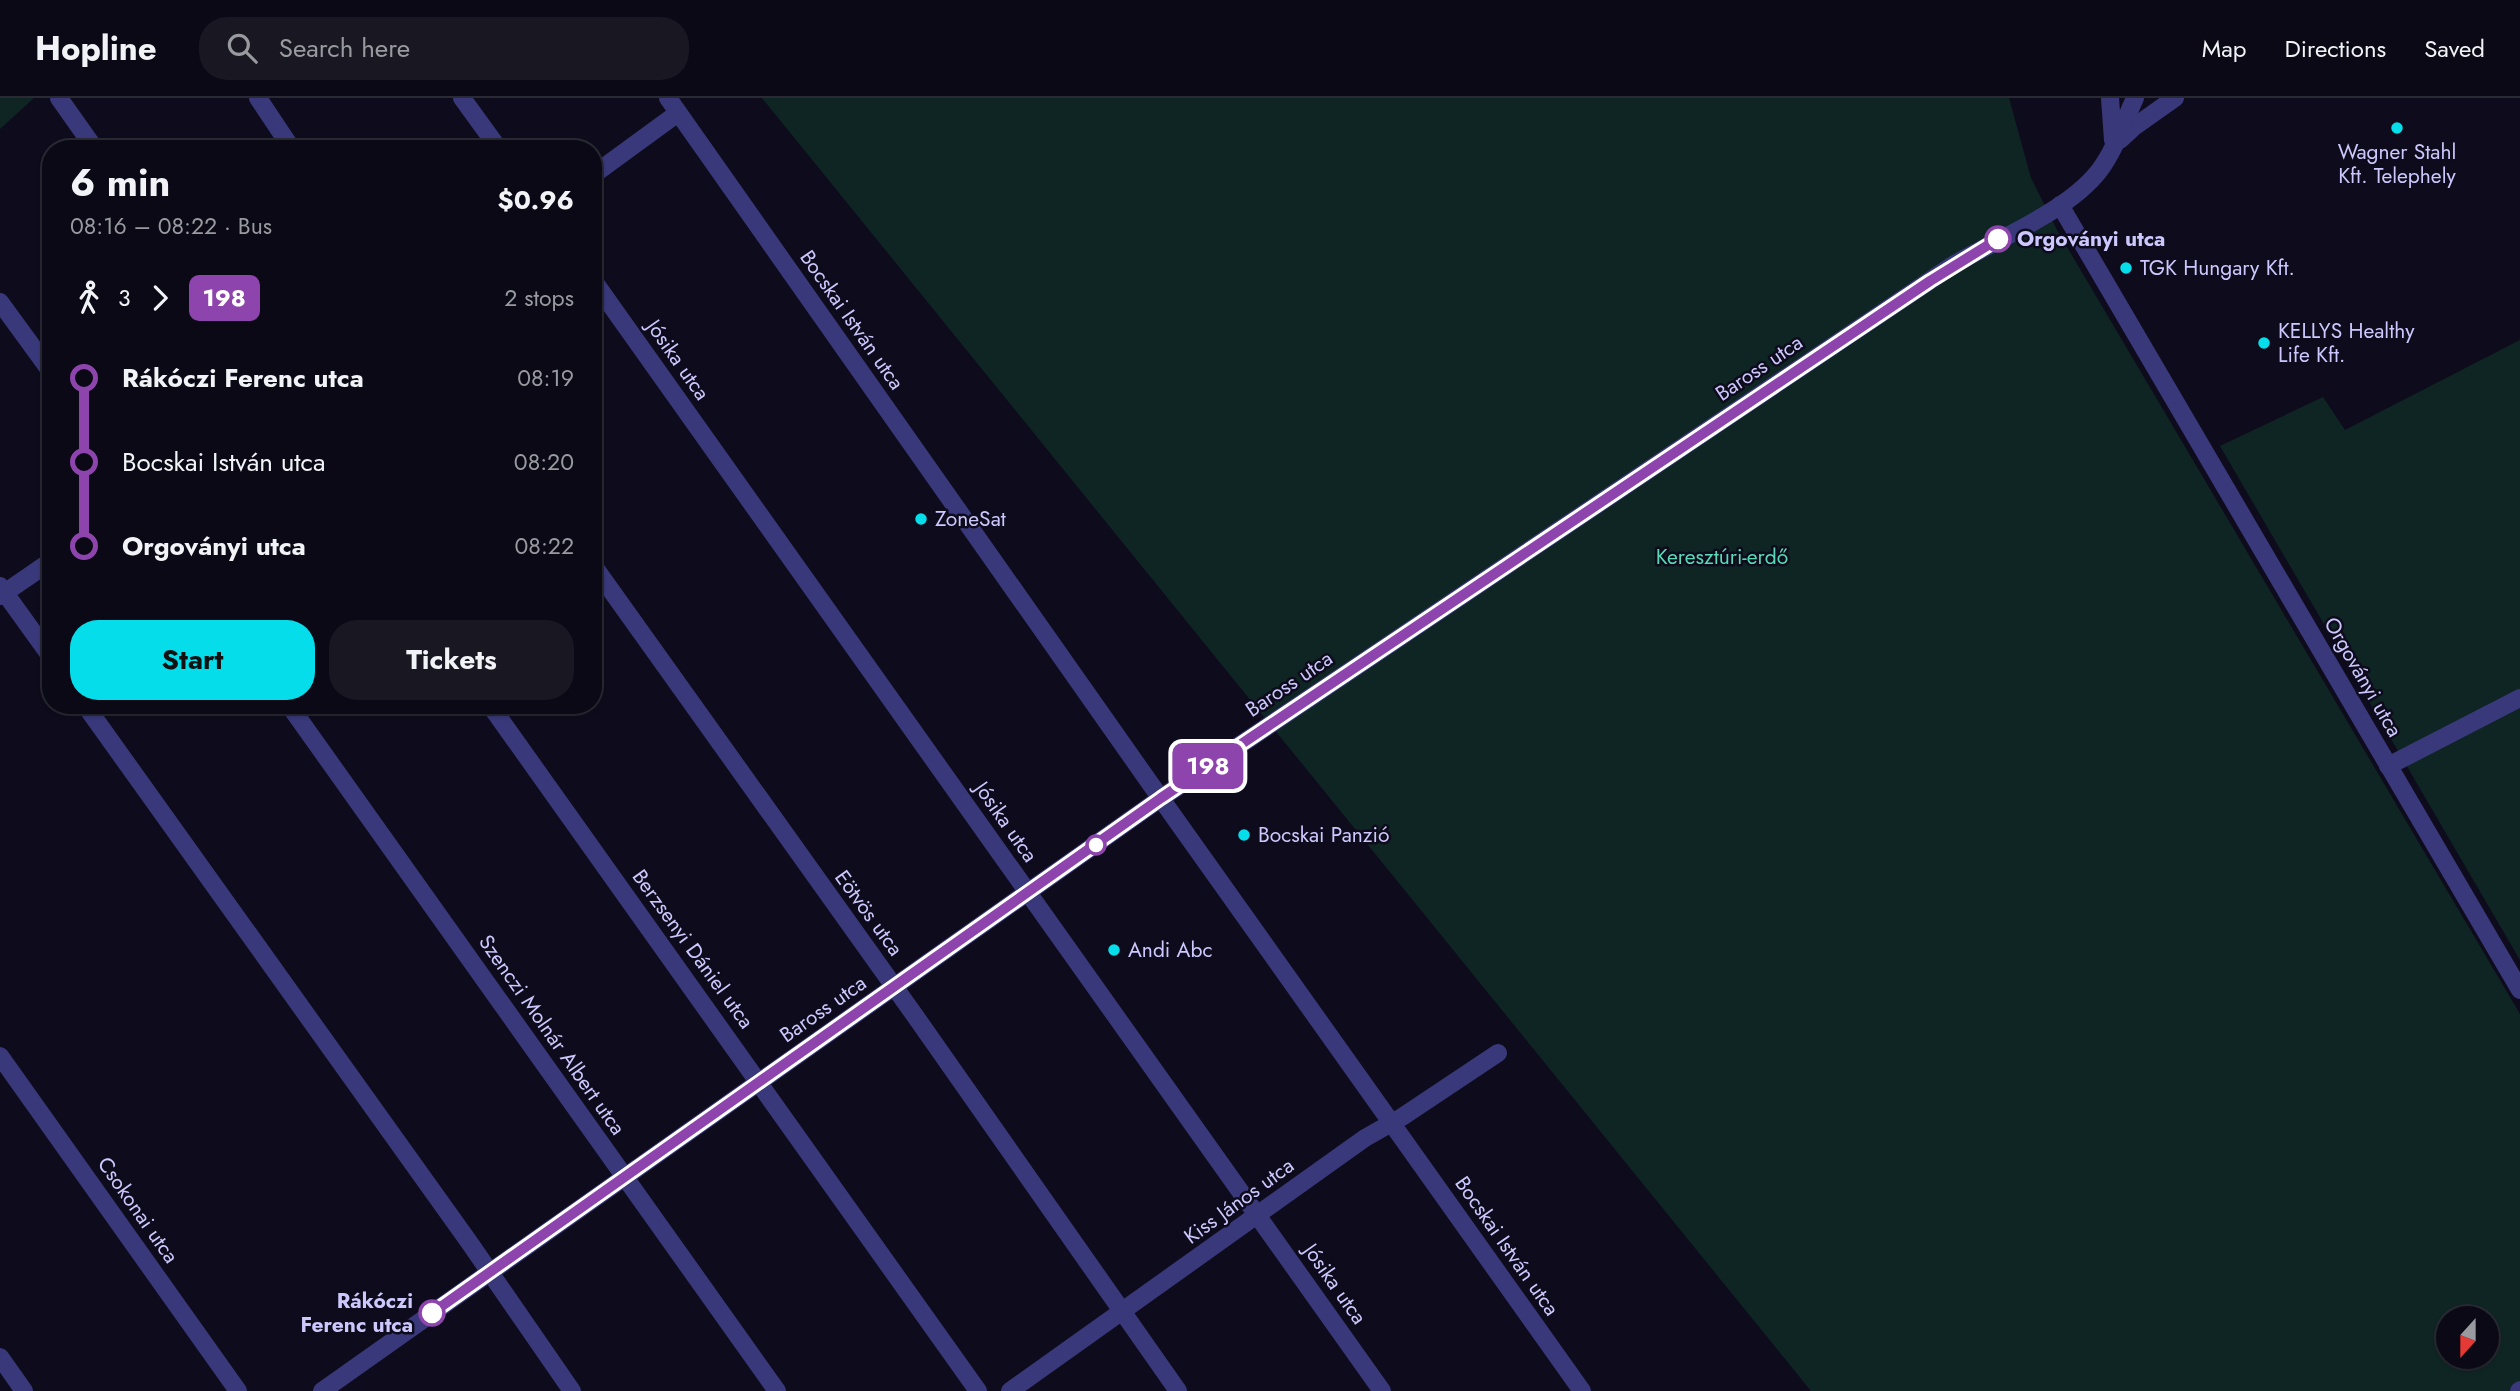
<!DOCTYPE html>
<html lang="en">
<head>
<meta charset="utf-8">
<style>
  body { margin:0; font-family:Jost,sans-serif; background:#181722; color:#f1f3f6; height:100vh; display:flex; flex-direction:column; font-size:26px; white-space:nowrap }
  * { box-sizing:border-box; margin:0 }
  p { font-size:23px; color:#999aa0 }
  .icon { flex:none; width:38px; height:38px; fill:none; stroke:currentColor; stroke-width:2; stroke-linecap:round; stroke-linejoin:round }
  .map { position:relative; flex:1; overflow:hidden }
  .details { position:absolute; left:42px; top:42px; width:560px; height:574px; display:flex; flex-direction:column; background:#0a0915; border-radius:28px; box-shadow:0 2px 5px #0004,0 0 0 2px #2a2a34 }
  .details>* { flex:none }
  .badge { padding:0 14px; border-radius:10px; font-size:24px; line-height:46px }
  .needle { width:46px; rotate:201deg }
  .tools { position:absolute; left:2436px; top:1208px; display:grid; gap:14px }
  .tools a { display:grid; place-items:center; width:63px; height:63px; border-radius:50%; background:#0a0915; box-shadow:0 2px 5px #0004,0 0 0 2px #2a2a34; font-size:35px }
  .map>.badge { position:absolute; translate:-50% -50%; box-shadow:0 0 0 4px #fff }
  .legs { display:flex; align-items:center; gap:10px; height:77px; padding:0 28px; font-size:23px }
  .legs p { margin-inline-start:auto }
  .summary { display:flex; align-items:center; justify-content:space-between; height:119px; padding:0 28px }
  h1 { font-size:38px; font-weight:700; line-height:52px }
  .action { display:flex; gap:14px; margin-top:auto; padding:14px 28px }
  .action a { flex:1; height:80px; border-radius:28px; background:#06ddeb; color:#111; font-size:28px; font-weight:700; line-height:80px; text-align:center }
  .action a+a { background:#181722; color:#f1f3f6 }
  ul { padding:0 28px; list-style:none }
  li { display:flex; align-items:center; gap:24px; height:84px; font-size:26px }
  li i { display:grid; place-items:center; width:10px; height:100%; margin:0 9px; background:currentColor }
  li i::after { content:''; width:18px; height:18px; margin:-9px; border:5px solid; border-radius:50%; background:#0a0915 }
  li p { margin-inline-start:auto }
  li:first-child i { background:linear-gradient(#0000 50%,currentColor 0) }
  li:last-child i { background:linear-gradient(currentColor 50%,#0000 0) }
  header { display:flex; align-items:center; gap:42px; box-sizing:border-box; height:98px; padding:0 35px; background:#0a0915; border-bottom:2px solid #2a2a34 }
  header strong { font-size:33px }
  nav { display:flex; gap:38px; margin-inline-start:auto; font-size:24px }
  .search { width:490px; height:63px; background:#181722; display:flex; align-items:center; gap:18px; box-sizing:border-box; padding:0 24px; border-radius:28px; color:#999aa0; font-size:26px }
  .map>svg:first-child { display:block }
  .green { fill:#0f2524; fill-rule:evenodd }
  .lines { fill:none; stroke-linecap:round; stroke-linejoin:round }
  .minor { stroke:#38387a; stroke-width:18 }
  .line-1-casing { stroke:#fff; stroke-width:16 }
  .line-1 { stroke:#8e44ad; stroke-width:10 }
  .poi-dot { fill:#06ddeb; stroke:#0e0c1c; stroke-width:2.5 }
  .stop-1-dot { fill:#fff; stroke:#8e44ad; stroke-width:3.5 }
  .labels { text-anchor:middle; stroke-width:5; stroke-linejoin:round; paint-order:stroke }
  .poi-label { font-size:21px; fill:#ccc8fe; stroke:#0e0c1c; text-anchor:start }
  .stop-label { font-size:21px; font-weight:bold; fill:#ccc8fe; stroke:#0e0c1c; text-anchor:start }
  .street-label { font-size:21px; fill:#ccc8fe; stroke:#0e0c1c }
  .park-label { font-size:21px; fill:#57dab5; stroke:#0e0c1c }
</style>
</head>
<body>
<header>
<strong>Hopline</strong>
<div class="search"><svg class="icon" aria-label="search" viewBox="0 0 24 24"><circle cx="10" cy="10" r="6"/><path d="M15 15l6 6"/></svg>Search here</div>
<nav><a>Map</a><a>Directions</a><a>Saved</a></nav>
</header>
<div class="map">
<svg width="2520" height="1293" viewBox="0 0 2520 1293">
  <rect width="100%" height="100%" fill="#0e0c1c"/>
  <g class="green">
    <polygon points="0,0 34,0 0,31"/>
    <path d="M762 0H2009L2031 80 2057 132 2520 916V1293H1811ZM2448 1220H2487V1258H2448Z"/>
    <polygon points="2520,242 2520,862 2220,348 2323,299 2345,332"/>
  </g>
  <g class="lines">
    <g class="minor">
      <polyline points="59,0 95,51"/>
      <polyline points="258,0 292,51"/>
      <polyline points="462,0 499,51"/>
      <polyline points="668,0 1152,688 1582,1293"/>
      <polyline points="2110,0 2113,42"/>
      <polyline points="2120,42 2134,29 2175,0"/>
      <polyline points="593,77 678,15"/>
      <polyline points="2060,107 2520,892"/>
      <polyline points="593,182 1382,1293"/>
      <polyline points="0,204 51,274"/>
      <polyline points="593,467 918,922 1178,1293"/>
      <polyline points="0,488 51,559"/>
      <polyline points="0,498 51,463"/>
      <polyline points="85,607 469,1144 572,1293"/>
      <polyline points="289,607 777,1293"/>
      <polyline points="490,607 978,1293"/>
      <polyline points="2388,668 2520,600"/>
      <polyline points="0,958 238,1293"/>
      <polyline points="0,1259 24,1293"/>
      <path d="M322 1293 1161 700 1953 167C1997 141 2067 114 2099 73 2115 52 2124 24 2135 0"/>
      <polyline points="1010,1293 1365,1040 1402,1019 1498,955"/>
      <polyline points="2519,1293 2520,1292"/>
    </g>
  </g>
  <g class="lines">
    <defs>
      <polyline id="line-1" points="432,1215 1161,700 1930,183 1998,141"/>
    </defs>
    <use href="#line-1" class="line-1-casing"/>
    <use href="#line-1" class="line-1"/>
  </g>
  <g class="poi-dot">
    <circle cx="2397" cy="30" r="7"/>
    <circle cx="2126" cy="170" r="7"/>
    <circle cx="2264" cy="245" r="7"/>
    <circle cx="921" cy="421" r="7"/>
    <circle cx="1244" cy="737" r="7"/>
    <circle cx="1114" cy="852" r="7"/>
  </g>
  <g class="stop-1-dot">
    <circle cx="1998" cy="141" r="12"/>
    <circle cx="1096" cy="747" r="9"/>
    <circle cx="432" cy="1215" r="12"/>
  </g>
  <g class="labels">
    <g class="poi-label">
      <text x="2397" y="61" text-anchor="middle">Wagner Stahl<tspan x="2397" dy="24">Kft. Telephely</tspan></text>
      <text x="2140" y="177">TGK Hungary Kft.</text>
      <text x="2278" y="240">KELLYS Healthy<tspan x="2278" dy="24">Life Kft.</tspan></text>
      <text x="935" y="428">ZoneSat</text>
      <text x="1258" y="744">Bocskai Panzió</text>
      <text x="1128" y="859">Andi Abc</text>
    </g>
    <g class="stop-label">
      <text x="2017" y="148">Orgoványi utca</text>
      <text x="413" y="1210" text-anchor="end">Rákóczi<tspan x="413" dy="24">Ferenc utca</tspan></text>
    </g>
    <g class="street-label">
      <text transform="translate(852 222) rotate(55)" y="7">Bocskai István utca</text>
      <text transform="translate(678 262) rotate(55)" y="7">Jósika utca</text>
      <text transform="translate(1759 270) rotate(-34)" y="7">Baross utca</text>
      <text transform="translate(2363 579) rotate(60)" y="7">Orgoványi utca</text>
      <text transform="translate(1289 586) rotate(-34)" y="7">Baross utca</text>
      <text transform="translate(1006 724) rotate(55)" y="7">Jósika utca</text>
      <text transform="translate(869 815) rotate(54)" y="7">Eötvös utca</text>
      <text transform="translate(693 851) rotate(54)" y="7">Berzsenyi Dániel utca</text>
      <text transform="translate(823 911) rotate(-35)" y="7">Baross utca</text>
      <text transform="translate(552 937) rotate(55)" y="7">Szenczi Molnár Albert utca</text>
      <text transform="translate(1239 1103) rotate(-36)" y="7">Kiss János utca</text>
      <text transform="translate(138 1112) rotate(55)" y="7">Csokonai utca</text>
      <text transform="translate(1507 1148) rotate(55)" y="7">Bocskai István utca</text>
      <text transform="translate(1335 1186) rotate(55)" y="7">Jósika utca</text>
    </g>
    <g class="park-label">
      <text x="1722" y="466">Keresztúri-erdő</text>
    </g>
  </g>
</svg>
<div class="tools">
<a><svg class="needle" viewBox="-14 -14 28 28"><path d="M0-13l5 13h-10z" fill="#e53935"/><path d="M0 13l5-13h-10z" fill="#999aa0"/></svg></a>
</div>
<b class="badge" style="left:1208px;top:668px;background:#8e44ad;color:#fff">198</b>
<section class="details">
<div class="summary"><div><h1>6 min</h1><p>08:16 – 08:22 · Bus</p></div><b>$0.96</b></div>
<div class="legs"><svg class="icon" aria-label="walk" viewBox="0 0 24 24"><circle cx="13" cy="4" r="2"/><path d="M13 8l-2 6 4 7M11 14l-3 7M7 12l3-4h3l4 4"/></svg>3<svg class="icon" aria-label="forward" viewBox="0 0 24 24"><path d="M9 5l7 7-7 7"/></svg><b class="badge" style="background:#8e44ad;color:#fff">198</b><p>2 stops</p></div>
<ul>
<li><i style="color:#8e44ad"></i><b>Rákóczi Ferenc utca</b><p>08:19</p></li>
<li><i style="color:#8e44ad"></i><span>Bocskai István utca</span><p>08:20</p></li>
<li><i style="color:#8e44ad"></i><b>Orgoványi utca</b><p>08:22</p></li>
</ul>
<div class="action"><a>Start</a><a>Tickets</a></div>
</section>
</div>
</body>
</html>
